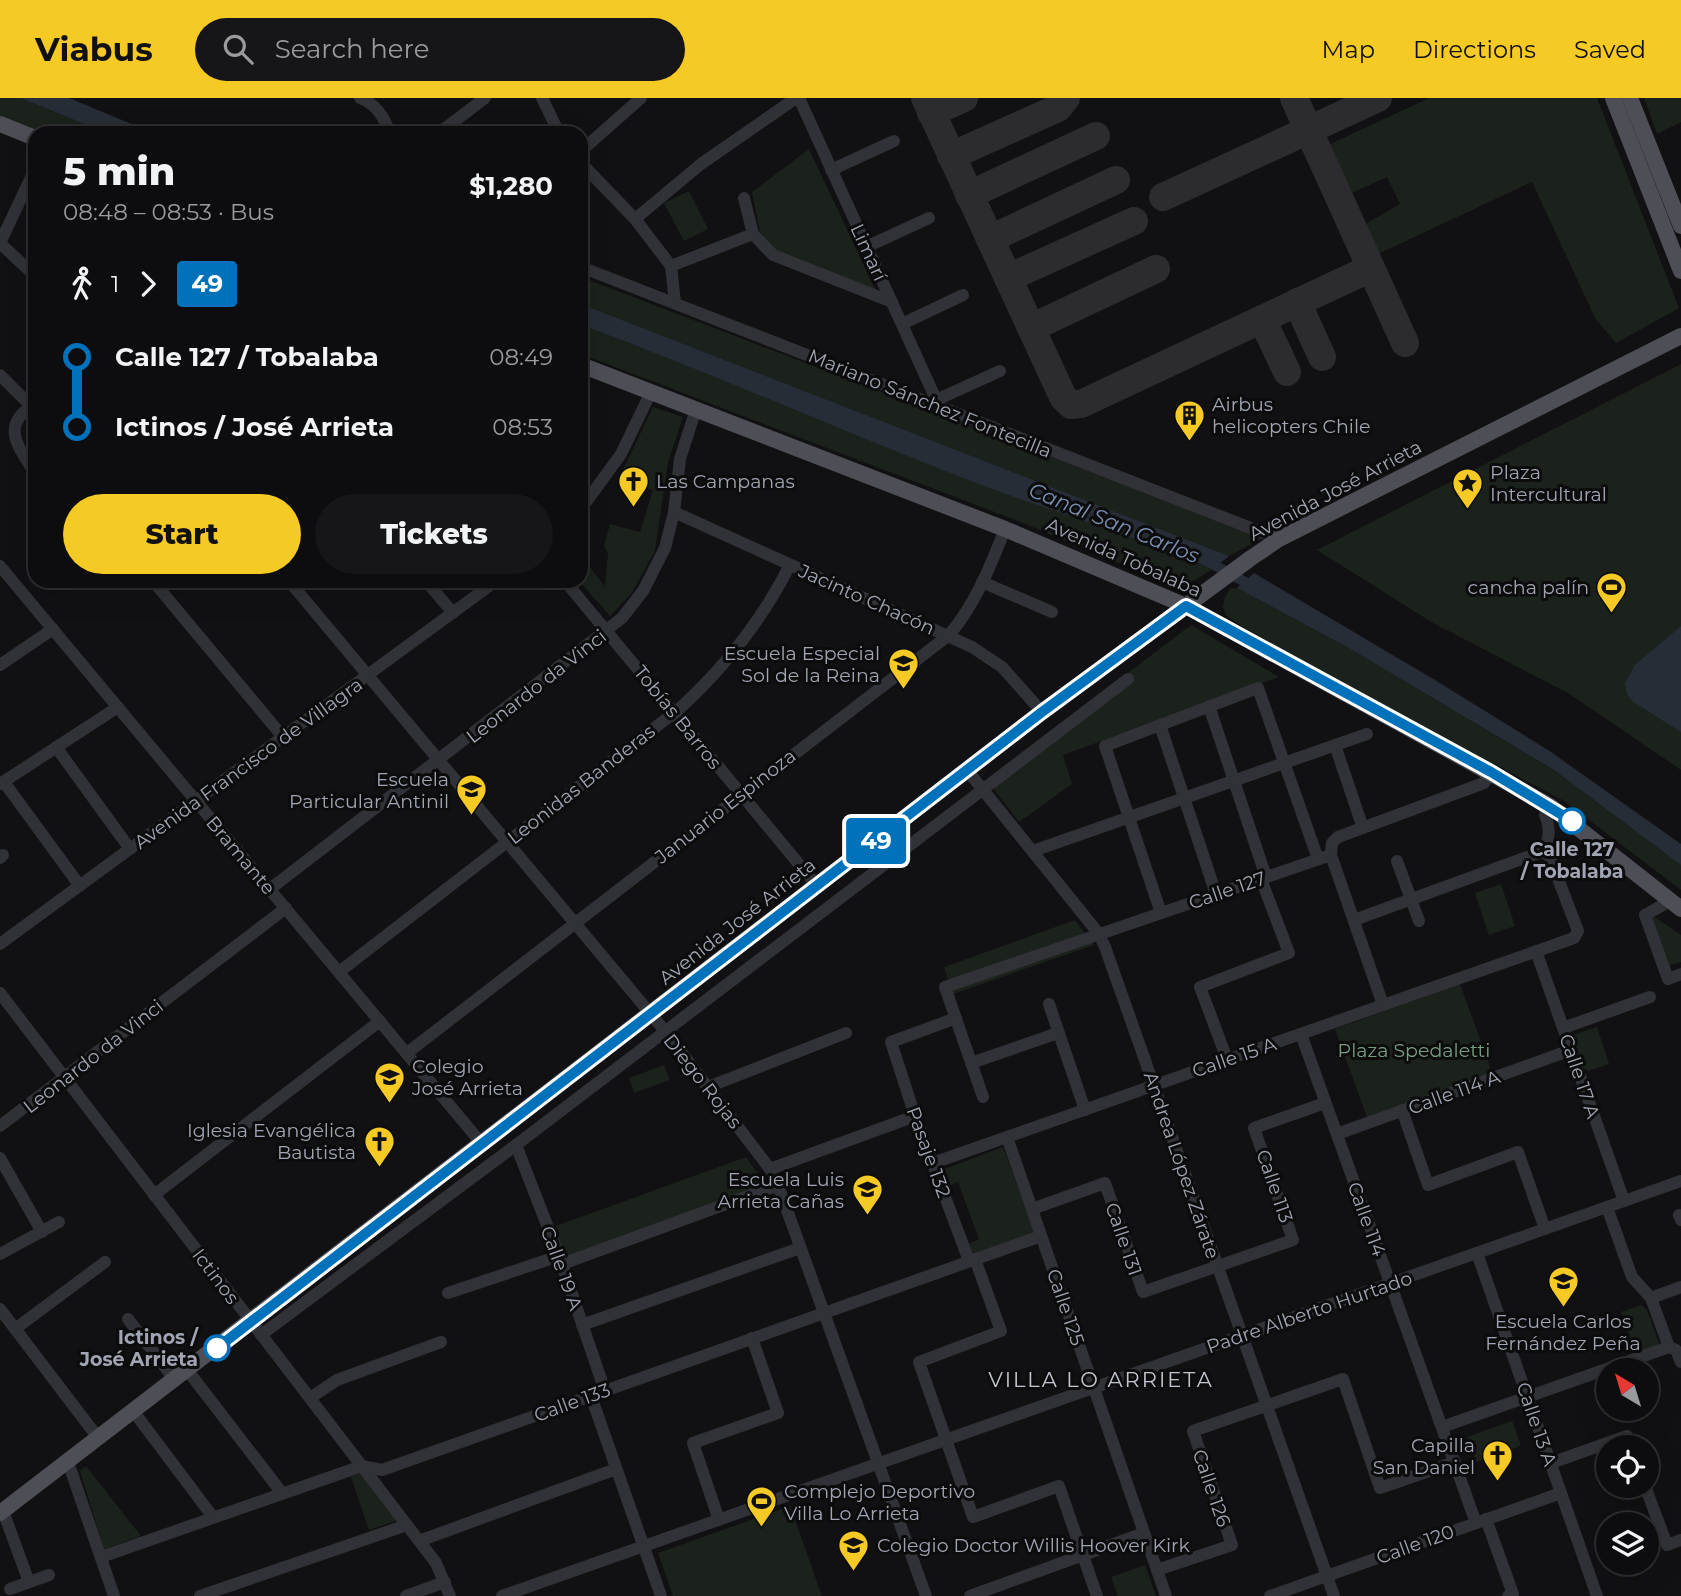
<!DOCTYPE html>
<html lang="en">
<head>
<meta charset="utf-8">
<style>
  body { margin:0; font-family:Montserrat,sans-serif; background:#161517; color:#f1f3f6; height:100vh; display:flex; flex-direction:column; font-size:26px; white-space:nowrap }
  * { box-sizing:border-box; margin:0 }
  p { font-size:23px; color:#9a9b9e }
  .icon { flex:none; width:38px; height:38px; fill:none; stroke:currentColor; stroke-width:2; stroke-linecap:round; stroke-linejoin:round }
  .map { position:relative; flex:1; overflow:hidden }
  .panel { position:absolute; left:28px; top:28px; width:560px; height:462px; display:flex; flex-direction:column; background:#0d0c0e; border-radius:21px; box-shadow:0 7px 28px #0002,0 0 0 2px #2d2c2e }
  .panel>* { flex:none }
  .badge { padding:0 14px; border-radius:5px; font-size:24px; line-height:46px }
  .needle { width:46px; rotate:322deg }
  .fabs { position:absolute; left:1596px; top:1260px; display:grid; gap:14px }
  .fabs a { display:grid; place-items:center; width:63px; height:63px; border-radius:50%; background:#0d0c0e; box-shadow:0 7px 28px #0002,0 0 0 2px #2d2c2e; font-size:35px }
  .map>.badge { position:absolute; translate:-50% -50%; box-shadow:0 0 0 4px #fff }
  .legs { display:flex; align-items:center; gap:10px; height:77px; padding:0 35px; font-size:23px }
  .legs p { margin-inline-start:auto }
  .summary { display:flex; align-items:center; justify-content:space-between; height:119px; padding:0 35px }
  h1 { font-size:38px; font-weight:800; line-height:52px }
  .action { display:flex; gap:14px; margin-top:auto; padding:14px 35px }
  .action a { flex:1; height:80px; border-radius:42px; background:#f6ca25; color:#111; font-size:28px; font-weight:800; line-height:80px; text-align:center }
  .action a+a { background:#161517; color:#f1f3f6 }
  ul { padding:0 35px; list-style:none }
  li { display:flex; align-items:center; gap:24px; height:70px; font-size:26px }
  li i { display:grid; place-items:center; width:10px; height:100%; margin:0 9px; background:currentColor }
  li i::after { content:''; width:18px; height:18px; margin:-9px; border:5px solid; border-radius:50%; background:#0d0c0e }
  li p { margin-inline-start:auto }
  li:first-child i { background:linear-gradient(#0000 50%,currentColor 0) }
  li:last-child i { background:linear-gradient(currentColor 50%,#0000 0) }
  header { display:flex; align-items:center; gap:42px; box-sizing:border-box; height:98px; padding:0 35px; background:#f6ca25; color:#111 }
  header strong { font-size:33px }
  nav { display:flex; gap:38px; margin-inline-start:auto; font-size:24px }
  .search { width:490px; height:63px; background:#161517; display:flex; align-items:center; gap:18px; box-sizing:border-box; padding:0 24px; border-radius:38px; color:#9a9b9e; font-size:26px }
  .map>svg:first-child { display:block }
  .green { fill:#1b221c }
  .water { fill:#272d36 }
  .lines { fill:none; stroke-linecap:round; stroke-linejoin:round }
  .canal { stroke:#272d36; stroke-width:10 }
  .taxiway { stroke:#2c2c30; stroke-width:28 }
  .minor { stroke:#313237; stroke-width:12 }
  .major { stroke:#4d4e56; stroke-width:16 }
  .line-1-casing { stroke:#fff; stroke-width:16 }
  .line-1 { stroke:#0072bc; stroke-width:10 }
  .stop-1-dot { fill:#fff; stroke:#0072bc; stroke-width:3.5 }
  .labels { text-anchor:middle; stroke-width:6; stroke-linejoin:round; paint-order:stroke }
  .street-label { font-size:19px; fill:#a1a5b3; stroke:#0c0c0d }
  .poi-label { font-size:19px; fill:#a1a5b3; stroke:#0c0c0d; text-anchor:start }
  .stop-label { font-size:19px; font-weight:bold; fill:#a1a5b3; stroke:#0c0c0d }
  .park-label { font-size:19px; fill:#779f7f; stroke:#0c0c0d }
  .water-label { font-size:21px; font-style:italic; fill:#778eb0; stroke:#0c0c0d }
  .neighbourhood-label { font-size:21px; letter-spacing:2px; fill:#c2c4cf; stroke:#0c0c0d }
</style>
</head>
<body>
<header>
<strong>Viabus</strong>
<div class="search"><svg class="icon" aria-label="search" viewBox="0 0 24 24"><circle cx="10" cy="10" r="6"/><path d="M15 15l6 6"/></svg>Search here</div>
<nav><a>Map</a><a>Directions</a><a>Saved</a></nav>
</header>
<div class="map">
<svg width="1681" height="1498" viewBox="0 0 1681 1498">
  <rect width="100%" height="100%" fill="#111012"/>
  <g class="green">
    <polygon points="0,0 21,0 106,35 38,35 0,21"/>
    <polygon points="1429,0 1597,0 1679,210 1616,245 1595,220 1532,84 1376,157 1362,128 1400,106 1387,79 1350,96 1326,48"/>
    <polygon points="1644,0 1681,0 1681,24 1657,36"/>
    <polygon points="809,51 876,193 776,153 760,134 752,94"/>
    <polygon points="689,93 708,131 684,143 664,105"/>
    <polygon points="581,179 1263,440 1229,458 581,206"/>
    <polygon points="581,227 666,259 948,374 1121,434 1213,471 1185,488 1171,487 1023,425 581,256"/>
    <polygon points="1681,266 1681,672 1568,595 1433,525 1317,452"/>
    <polygon points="653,309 683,319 668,364 655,453 631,496 610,518 579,483 581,459 605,488 608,455 604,448 610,426 640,434 653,392 619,380"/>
    <polygon points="1237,490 1347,549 1554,672 1681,767 1681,792 1564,703 1298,562 1240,527 1226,517 1223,509 1225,499 1230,491"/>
    <polygon points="1191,527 1279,579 1063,657 1072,686 1019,724 987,682"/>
    <polygon points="1501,786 1515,828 1489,837 1475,795"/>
    <polygon points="1649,815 1681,837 1681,864 1668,868"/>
    <polygon points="1075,822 1094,847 953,896 944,869"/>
    <polygon points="1460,886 1492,974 1367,1019 1335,931"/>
    <polygon points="1597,929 1609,966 1588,973 1584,970 1573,937"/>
    <polygon points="664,967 670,982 634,995 629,980"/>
    <polygon points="1003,1049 1035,1135 972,1159 968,1146 979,1141 958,1084 948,1088 942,1072"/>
    <polygon points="746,1059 767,1089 564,1162 553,1129"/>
    <polygon points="1641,1207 1647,1212 1660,1248 1636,1256 1621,1214"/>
    <polygon points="1512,1323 1521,1348 1476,1364 1467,1339"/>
    <polygon points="86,1368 141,1438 104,1451 80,1373"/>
    <polygon points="361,1375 399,1422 369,1432 351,1379"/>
    <polygon points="790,1408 822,1498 673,1498 658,1455"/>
    <polygon points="1145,1467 1156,1498 1118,1498 1111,1479"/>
  </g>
  <g class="water">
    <polygon points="21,0 69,0 153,35 106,35"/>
    <path d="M581 206 1229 458 1213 471C1125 434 1033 408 945 373 823 325 704 272 581 227Z"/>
    <polygon points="1254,475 1435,582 1548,652 1681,746 1681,767 1554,672 1347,549 1237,490"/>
    <polygon points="1681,528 1681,634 1632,603 1627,596 1625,585 1635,567"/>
  </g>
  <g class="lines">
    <polyline class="canal" points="1205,462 1256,490"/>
    <g class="taxiway">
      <polyline points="925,0 1063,299 1071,307 1081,306 1371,170"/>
      <polyline points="1294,0 1405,245"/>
      <polyline points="931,15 964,0"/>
      <polyline points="951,58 1058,10 1066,0"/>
      <polyline points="969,97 1096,38"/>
      <polyline points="1163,99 1378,0"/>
      <polyline points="990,141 1116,82"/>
      <polyline points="1008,180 1134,123"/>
      <polyline points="1297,204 1322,259"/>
      <polyline points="1262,221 1287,274"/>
      <polyline points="1031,230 1156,171"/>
    </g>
    <g class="minor">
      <path d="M360 0C376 6 384 19 390 35"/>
      <polyline points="542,0 559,35"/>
      <polyline points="799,0 939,308"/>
      <polyline points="439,35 485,0"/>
      <polyline points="581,53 641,0"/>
      <polyline points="581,65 635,121 671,168 675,205"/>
      <polyline points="831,72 894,43"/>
      <polyline points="744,100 753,136 773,157 892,204"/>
      <polyline points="635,121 701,66 796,0"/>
      <polyline points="0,145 35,71"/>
      <polyline points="0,145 35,178"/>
      <polyline points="866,149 929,120"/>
      <polyline points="671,168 753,136"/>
      <polyline points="581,169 1279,441"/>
      <polyline points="902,226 963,197"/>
      <polyline points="0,277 31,308"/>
      <polyline points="936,302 1000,273"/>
      <path d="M35 306C0 327 17 347 35 375"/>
      <polyline points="581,411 621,356 651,294"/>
      <polyline points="674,414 972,549 1002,569 1042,614"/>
      <polyline points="0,468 482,1046"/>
      <polyline points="118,483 125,483"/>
      <polyline points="153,483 283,639"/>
      <polyline points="289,483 665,933 770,1071 778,1087 926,1498"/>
      <polyline points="426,483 453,515"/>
      <polyline points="565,483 817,788"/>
      <polyline points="982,484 1052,514"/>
      <polyline points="0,567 53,531"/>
      <polyline points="1209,608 1266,779"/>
      <polyline points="1160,627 1216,796"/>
      <polyline points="1335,647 1363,730"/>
      <polyline points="56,649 130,751"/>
      <polyline points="967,672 1099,836 1105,849 1334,1498"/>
      <polyline points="4,684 80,788"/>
      <polyline points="0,686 118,609"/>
      <polyline points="1033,753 1367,636"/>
      <path d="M1544 754C1549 740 1551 731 1545 717L1550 708"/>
      <polyline points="0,760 3,757"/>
      <polyline points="1397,763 1419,823"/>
      <polyline points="270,791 622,520 643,493 665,450 674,414 680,361 696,311"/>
      <polyline points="1670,803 1645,817 1668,881 1681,876"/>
      <polyline points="1161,815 1105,648 1258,590 1318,761"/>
      <polyline points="0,846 496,483"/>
      <polyline points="1536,853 1624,1103"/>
      <path d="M339 874 679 611C725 569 762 522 790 467"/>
      <polyline points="0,895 436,1465 450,1498"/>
      <polyline points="1049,906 1085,1012"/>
      <polyline points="1383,907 1331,757 1332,745 1338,739 1484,685 1491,674"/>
      <polyline points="956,920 891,944 915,1018 969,1163"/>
      <polyline points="1563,930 1650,899"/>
      <polyline points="1301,936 1476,1425"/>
      <path d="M407 955 949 537C975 507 991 467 1005 431"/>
      <polyline points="1227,961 1200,889 1289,855 1261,781"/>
      <polyline points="971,965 1058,935"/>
      <polyline points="708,989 846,935"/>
      <polyline points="983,999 945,889 1331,757"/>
      <polyline points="1402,1012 1428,1087 1518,1054 1545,1131"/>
      <polyline points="0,1028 286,810"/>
      <polyline points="1337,1036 1571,952"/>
      <polyline points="1007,1039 1166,1498"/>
      <polyline points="516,1047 559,1158 605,1293"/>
      <polyline points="0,1060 42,1134"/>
      <polyline points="933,1065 1574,840 1578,833 1549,757 1541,754 1354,822"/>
      <polyline points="770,1071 915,1018"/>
      <polyline points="154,1097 380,923"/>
      <polyline points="1607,1109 1632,1179 1651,1200 1669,1249 1676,1252 1681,1264"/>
      <polyline points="1032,1111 1105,1085 1143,1194 1293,1142 1254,1030 1325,1005"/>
      <polyline points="1679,1117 1681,1122"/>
      <polyline points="1477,1155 1597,1498"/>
      <polyline points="0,1156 59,1124"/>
      <polyline points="975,1161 1001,1233 919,1264 973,1419 1059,1388 1097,1498"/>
      <polyline points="562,1166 778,1087"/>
      <polyline points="448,1195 559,1158"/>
      <polyline points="1651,1200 1681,1189"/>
      <polyline points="0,1211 99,1341"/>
      <polyline points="128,1221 175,1282"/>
      <polyline points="582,1227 800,1150"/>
      <polyline points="15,1231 105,1164"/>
      <polyline points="261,1237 516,1047 1128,581"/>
      <polyline points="188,1273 282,1395"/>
      <polyline points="591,1298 661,1498"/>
      <polyline points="310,1300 337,1282 441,1244"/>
      <polyline points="134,1314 213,1419"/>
      <polyline points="1442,1329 1669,1249"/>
      <polyline points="68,1364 114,1498"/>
      <polyline points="1551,1365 1627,1338 1632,1349"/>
      <polyline points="1645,1388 1667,1447 1681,1442"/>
      <polyline points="3,1413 29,1484"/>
      <polyline points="1486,1421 1513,1496 1508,1498"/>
      <polyline points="719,1422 693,1345 778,1315 752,1240"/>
      <polyline points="419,1443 616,1371"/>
      <polyline points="101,1459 362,1368 382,1372 1041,1138"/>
      <polyline points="1157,1472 1232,1447 1193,1333 1343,1281 1380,1390 1455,1364"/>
      <polyline points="10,1491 49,1477"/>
      <polyline points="200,1498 407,1427"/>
      <polyline points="406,1498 445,1484"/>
      <polyline points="502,1498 1681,1083"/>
      <polyline points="970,1498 1144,1435"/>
      <polyline points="1270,1498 1561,1395"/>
    </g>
    <g class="major">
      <polyline points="1613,0 1681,173"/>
      <polyline points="1630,0 1681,128"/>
      <polyline points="0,26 35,40"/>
      <polyline points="581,267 1005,431 1186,508 1550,708 1681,811"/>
      <polyline points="0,1415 1042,614 1251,460 1279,441 1681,238"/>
    </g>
  </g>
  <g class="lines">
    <defs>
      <polyline id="line-1" points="217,1250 1042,614 1186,508 1491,674 1572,723"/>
    </defs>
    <use href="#line-1" class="line-1-casing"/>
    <use href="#line-1" class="line-1"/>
  </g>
  <defs>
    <symbol id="building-pin" viewBox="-11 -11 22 30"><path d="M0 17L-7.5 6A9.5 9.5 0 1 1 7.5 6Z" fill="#f6ca25" stroke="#0c0c0d"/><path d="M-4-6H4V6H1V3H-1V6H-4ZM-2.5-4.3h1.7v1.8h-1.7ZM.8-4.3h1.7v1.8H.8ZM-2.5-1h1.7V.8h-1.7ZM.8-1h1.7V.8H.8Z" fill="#111"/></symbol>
    <symbol id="church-pin" viewBox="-11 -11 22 30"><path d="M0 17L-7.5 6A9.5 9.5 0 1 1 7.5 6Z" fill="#f6ca25" stroke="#0c0c0d"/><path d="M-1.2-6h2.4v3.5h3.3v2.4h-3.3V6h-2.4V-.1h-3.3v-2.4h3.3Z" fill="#111"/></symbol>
    <symbol id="sight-pin" viewBox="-11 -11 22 30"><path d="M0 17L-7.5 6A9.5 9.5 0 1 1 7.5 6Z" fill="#f6ca25" stroke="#0c0c0d"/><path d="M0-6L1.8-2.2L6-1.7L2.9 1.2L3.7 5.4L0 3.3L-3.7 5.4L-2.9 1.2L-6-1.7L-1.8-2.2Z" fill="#111"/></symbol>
    <symbol id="stadium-pin" viewBox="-11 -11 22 30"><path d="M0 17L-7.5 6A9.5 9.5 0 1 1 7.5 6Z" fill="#f6ca25" stroke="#0c0c0d"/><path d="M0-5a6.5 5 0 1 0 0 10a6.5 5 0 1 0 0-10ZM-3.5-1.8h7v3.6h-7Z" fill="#111"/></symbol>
    <symbol id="school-pin" viewBox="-11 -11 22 30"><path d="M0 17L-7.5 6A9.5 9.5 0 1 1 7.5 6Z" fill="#f6ca25" stroke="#0c0c0d"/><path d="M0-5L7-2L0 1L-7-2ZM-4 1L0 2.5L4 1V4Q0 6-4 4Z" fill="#111"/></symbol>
  </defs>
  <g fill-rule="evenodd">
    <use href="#building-pin" x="1172" y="300" width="35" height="47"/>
    <use href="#church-pin" x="616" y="366" width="35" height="47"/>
    <use href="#sight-pin" x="1450" y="368" width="35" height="47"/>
    <use href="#stadium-pin" x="1594" y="472" width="35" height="47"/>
    <use href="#school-pin" x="886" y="548" width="35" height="47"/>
    <use href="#school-pin" x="454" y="674" width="35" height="47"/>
    <use href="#school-pin" x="372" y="962" width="35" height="47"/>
    <use href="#church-pin" x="362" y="1026" width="35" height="47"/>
    <use href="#school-pin" x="850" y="1074" width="35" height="47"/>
    <use href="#school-pin" x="1546" y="1166" width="35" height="47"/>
    <use href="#church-pin" x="1480" y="1340" width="35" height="47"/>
    <use href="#stadium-pin" x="744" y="1386" width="35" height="47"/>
    <use href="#school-pin" x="836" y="1430" width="35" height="47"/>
  </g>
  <g class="stop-1-dot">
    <circle cx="1572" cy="723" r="12"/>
    <circle cx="217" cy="1250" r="12"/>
  </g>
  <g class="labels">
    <g class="street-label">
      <text transform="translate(869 154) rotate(65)" y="7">Limarí</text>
      <text transform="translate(930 305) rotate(22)" y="7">Mariano Sánchez Fontecilla</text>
      <text transform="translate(1335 392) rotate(-28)" y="7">Avenida José Arrieta</text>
      <text transform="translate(1124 459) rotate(24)" y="7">Avenida Tobalaba</text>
      <text transform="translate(867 501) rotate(24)" y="7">Jacinto Chacón</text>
      <text transform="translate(536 588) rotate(-38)" y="7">Leonardo da Vinci</text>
      <text transform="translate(678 619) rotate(51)" y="7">Tobías Barros</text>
      <text transform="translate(248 665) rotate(-36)" y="7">Avenida Francisco de Villagra</text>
      <text transform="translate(581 686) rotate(-38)" y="7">Leonidas Banderas</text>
      <text transform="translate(725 708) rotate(-38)" y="7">Januario Espinoza</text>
      <text transform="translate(241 757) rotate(50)" y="7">Bramante</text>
      <text transform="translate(1227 792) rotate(-19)" y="7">Calle 127</text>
      <text transform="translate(737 823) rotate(-38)" y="7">Avenida José Arrieta</text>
      <text transform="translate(93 958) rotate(-38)" y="7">Leonardo da Vinci</text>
      <text transform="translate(1234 959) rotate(-19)" y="7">Calle 15 A</text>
      <text transform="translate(1580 978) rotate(71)" y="7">Calle 17 A</text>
      <text transform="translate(703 983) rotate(52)" y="7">Diego Rojas</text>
      <text transform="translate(1454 994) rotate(-20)" y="7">Calle 114 A</text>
      <text transform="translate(929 1054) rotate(70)" y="7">Pasaje 132</text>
      <text transform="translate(1182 1067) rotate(71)" y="7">Andrea López Zárate</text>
      <text transform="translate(1275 1088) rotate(71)" y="7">Calle 113</text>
      <text transform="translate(1367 1121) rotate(70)" y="7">Calle 114</text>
      <text transform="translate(1124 1141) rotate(71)" y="7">Calle 131</text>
      <text transform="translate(562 1170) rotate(70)" y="7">Calle 19 A</text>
      <text transform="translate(216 1178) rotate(53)" y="7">Ictinos</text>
      <text transform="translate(1066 1209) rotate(71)" y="7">Calle 125</text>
      <text transform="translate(1309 1214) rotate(-19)" y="7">Padre Alberto Hurtado</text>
      <text transform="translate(572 1304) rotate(-20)" y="7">Calle 133</text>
      <text transform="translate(1537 1326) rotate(71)" y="7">Calle 13 A</text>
      <text transform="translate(1212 1390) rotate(71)" y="7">Calle 126</text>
      <text transform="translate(1415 1446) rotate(-20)" y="7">Calle 120</text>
    </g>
    <g class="poi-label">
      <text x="1212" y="313">Airbus<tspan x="1212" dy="22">helicopters Chile</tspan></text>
      <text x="1490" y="381">Plaza<tspan x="1490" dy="22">Intercultural</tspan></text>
      <text x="656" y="390">Las Campanas</text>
      <text x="1589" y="496" text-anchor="end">cancha palín</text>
      <text x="880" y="562" text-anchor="end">Escuela Especial<tspan x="880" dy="22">Sol de la Reina</tspan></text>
      <text x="449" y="688" text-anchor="end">Escuela<tspan x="449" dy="22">Particular Antinil</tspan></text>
      <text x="412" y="975">Colegio<tspan x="412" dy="22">José Arrieta</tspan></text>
      <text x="356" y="1039" text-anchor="end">Iglesia Evangélica<tspan x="356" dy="22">Bautista</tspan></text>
      <text x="844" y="1088" text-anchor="end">Escuela Luis<tspan x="844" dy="22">Arrieta Cañas</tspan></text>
      <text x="1563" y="1230" text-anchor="middle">Escuela Carlos<tspan x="1563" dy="22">Fernández Peña</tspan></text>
      <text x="1475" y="1354" text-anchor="end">Capilla<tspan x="1475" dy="22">San Daniel</tspan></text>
      <text x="784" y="1400">Complejo Deportivo<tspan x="784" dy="22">Villa Lo Arrieta</tspan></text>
      <text x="877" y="1454">Colegio Doctor Willis Hoover Kirk</text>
    </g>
    <g class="stop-label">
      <text x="1572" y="758">Calle 127<tspan x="1572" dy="22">/ Tobalaba</tspan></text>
      <text x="198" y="1246" text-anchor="end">Ictinos /<tspan x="198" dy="22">José Arrieta</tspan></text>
    </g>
    <g class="park-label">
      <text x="1414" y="959">Plaza Spedaletti</text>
    </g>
    <g class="water-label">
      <text transform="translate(1114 425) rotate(22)" y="7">Canal San Carlos</text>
    </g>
    <g class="neighbourhood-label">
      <text x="1101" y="1289">VILLA LO ARRIETA</text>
    </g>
  </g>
</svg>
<div class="fabs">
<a><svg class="needle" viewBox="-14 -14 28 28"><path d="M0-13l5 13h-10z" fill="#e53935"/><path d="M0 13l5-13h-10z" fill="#9a9b9e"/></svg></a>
<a><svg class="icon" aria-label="locate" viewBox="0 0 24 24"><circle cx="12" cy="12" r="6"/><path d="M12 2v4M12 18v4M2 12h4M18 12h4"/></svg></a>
<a><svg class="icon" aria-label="layers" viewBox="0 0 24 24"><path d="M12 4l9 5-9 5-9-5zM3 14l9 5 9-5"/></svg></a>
</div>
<b class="badge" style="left:876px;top:743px;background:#0072bc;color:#fff">49</b>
<section class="panel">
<div class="summary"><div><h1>5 min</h1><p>08:48 – 08:53 · Bus</p></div><b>$1,280</b></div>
<div class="legs"><svg class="icon" aria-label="walk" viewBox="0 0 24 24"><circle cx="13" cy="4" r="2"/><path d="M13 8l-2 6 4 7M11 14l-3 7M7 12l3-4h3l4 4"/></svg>1<svg class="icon" aria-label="forward" viewBox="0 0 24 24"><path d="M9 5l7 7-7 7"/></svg><b class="badge" style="background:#0072bc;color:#fff">49</b></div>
<ul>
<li><i style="color:#0072bc"></i><b>Calle 127 / Tobalaba</b><p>08:49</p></li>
<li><i style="color:#0072bc"></i><b>Ictinos / José Arrieta</b><p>08:53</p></li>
</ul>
<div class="action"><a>Start</a><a>Tickets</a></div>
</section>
</div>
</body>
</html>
